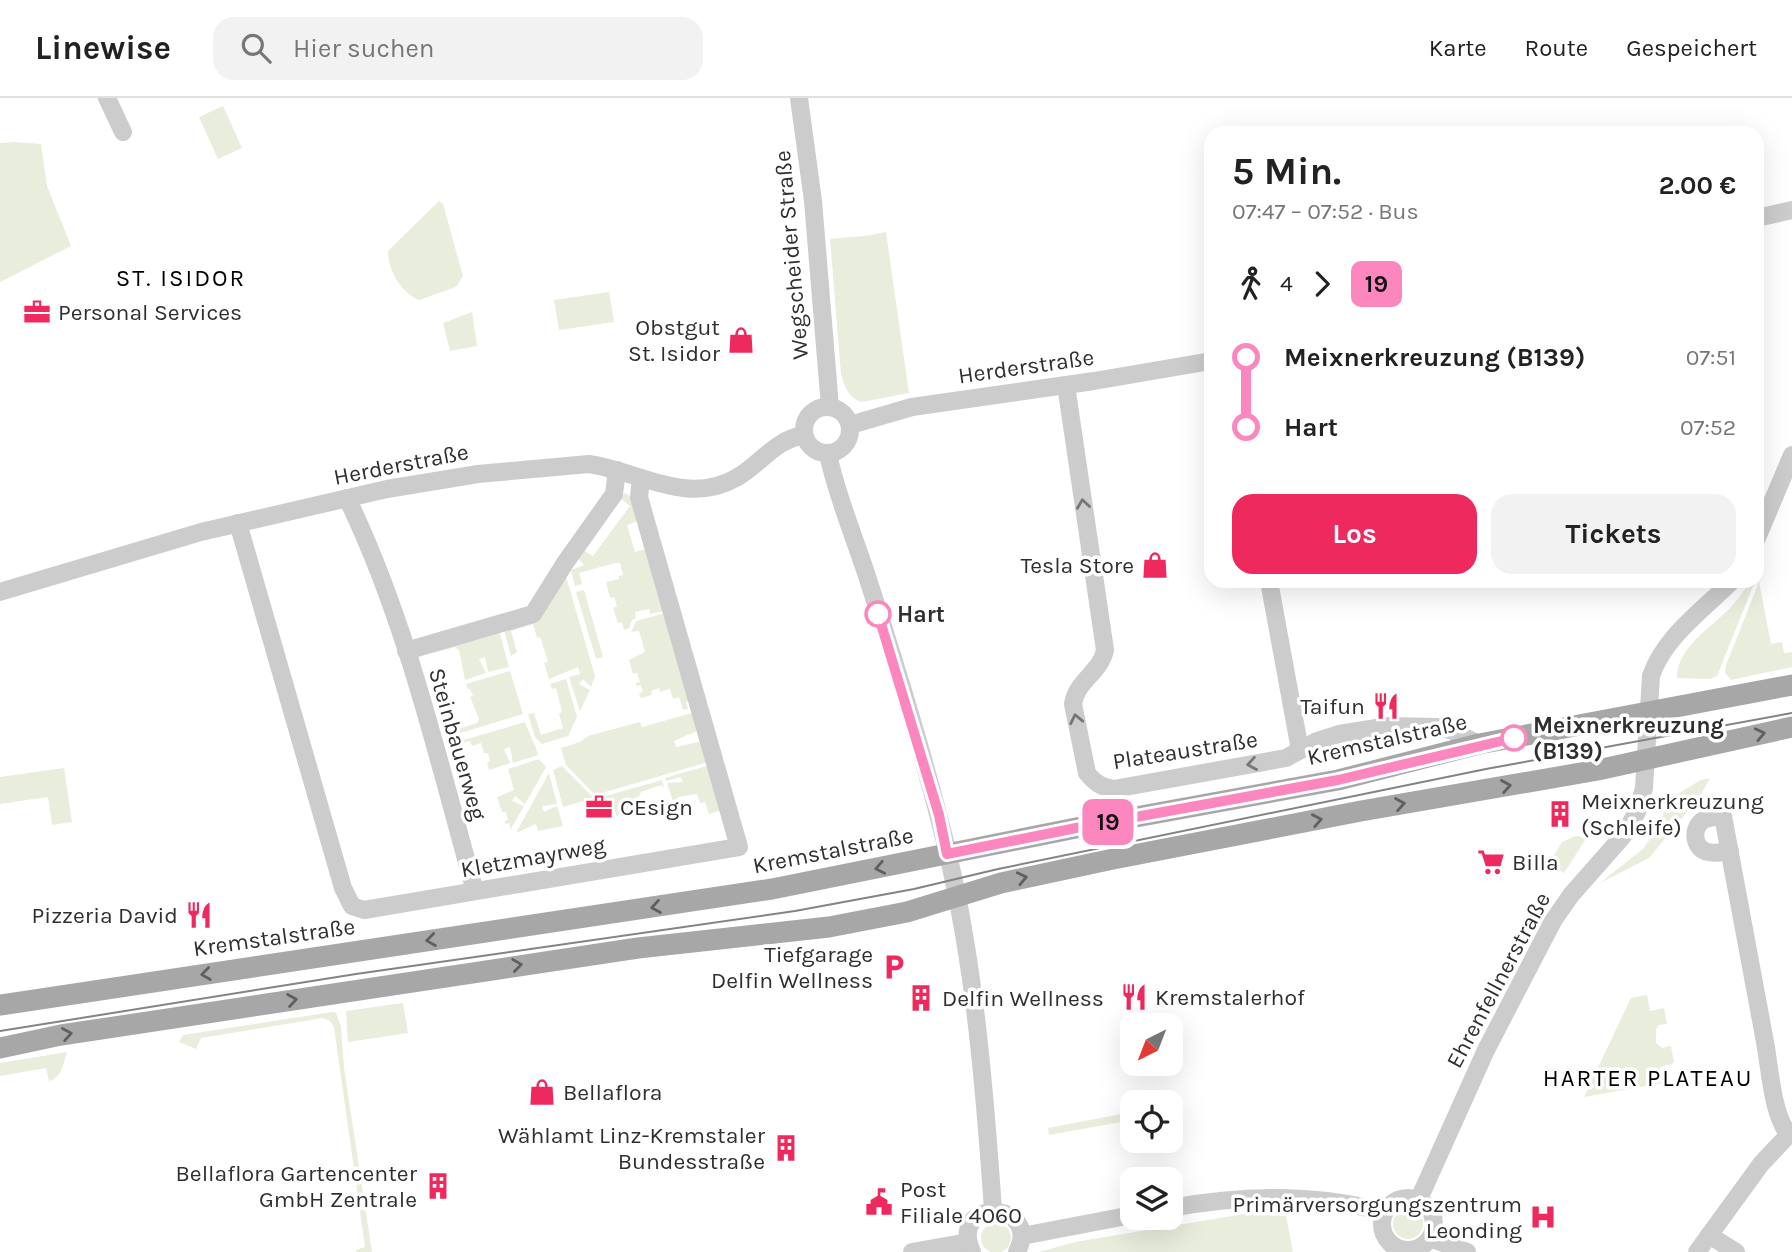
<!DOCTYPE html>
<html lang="de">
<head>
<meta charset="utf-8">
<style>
  body { margin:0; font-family:Karla,sans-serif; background:#f2f2f2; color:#222; height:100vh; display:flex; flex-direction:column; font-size:26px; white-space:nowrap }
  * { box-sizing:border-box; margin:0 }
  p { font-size:23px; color:#767676 }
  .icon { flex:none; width:38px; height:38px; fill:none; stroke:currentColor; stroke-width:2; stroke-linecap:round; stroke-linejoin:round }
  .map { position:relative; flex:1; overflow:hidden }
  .side { position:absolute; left:1204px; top:28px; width:560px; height:462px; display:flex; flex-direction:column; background:#fff; border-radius:21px; box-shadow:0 7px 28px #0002 }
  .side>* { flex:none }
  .badge { padding:0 14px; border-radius:10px; font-size:24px; line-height:46px }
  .needle { width:46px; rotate:222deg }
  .tools { position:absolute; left:1120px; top:915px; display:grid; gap:14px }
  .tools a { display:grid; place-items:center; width:63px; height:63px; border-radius:14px; background:#fff; box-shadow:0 7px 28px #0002; font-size:35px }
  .map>.badge { position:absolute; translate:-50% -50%; box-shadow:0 0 0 4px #fff }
  .legs { display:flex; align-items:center; gap:10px; height:77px; padding:0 28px; font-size:23px }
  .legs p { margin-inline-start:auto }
  .head { display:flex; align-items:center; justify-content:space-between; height:119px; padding:0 28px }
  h1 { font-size:38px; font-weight:700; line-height:52px }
  .cta { display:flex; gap:14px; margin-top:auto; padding:14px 28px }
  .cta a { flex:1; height:80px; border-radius:21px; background:#ed295d; color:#fff; font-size:28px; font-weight:700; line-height:80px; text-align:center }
  .cta a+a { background:#f2f2f2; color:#222 }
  ul { padding:0 28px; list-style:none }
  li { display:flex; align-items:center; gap:24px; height:70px; font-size:26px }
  li i { display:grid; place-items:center; width:10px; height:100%; margin:0 9px; background:currentColor }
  li i::after { content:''; width:18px; height:18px; margin:-9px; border:5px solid; border-radius:50%; background:#fff }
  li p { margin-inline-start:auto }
  li:first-child i { background:linear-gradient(#0000 50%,currentColor 0) }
  li:last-child i { background:linear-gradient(currentColor 50%,#0000 0) }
  header { display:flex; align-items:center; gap:42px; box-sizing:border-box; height:98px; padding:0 35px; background:#fff; border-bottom:2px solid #e0e0e0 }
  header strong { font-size:33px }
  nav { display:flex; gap:38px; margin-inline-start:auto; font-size:24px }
  .search { width:490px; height:63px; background:#f2f2f2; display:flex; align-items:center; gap:18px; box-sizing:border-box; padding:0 24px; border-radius:21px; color:#767676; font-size:26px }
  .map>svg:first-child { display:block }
  .green { fill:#e8eddc }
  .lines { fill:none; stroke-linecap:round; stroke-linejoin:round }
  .minor { stroke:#ccc; stroke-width:18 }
  .major { stroke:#a7a7a7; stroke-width:21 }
  .tram { stroke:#848484; stroke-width:2 }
  .oneway { stroke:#767676 }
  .oneway2 { stroke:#5f5f5f }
  .line-1-casing { stroke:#fff; stroke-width:16 }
  .line-1 { stroke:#fc87bf; stroke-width:10 }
  .stop-1-dot { fill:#fff; stroke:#fc87bf; stroke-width:3.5 }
  .labels { text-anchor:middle; stroke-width:7; stroke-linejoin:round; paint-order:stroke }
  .street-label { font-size:23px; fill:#2f2f2f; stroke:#fff }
  .poi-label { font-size:23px; fill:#2f2f2f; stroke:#fff; text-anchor:start }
  .stop-label { font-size:23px; font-weight:bold; fill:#2f2f2f; stroke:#fff; text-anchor:start }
  .neighbourhood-label { font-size:24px; letter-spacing:2px; fill:#000; stroke:#fff }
</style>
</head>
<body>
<header>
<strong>Linewise</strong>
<div class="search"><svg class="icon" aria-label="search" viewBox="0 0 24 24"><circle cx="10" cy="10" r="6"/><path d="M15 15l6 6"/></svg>Hier suchen</div>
<nav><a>Karte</a><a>Route</a><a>Gespeichert</a></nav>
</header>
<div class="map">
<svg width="1792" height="1154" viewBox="0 0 1792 1154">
  <rect width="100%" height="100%" fill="#fff"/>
  <g class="green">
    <polygon points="223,8 242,50 218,61 199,19"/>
    <polygon points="15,44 41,46 47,88 71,148 0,184 0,45"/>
    <path d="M439 103 443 106 463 178 456 189 419 202C401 195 388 172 388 153Z"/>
    <path d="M886 134 909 295 862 304C849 301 844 288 841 276L830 141 864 138Z"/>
    <polygon points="609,194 614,224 559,232 554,202"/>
    <polygon points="472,214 477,248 450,253 443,225"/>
    <polygon points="625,395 630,398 638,423 627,427 635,454 646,451 664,513 650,516 649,511 635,514 636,520 632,522 629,530 624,532 622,524 618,525 613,510 617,508 614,499 610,500 606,484 619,481 619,478 623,477 620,465 615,465 579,475 582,486 575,488 571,472 584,467 577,459 583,452 593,458 630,408 620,400"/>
    <polygon points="565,475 595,578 591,589 583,581 579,586 590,592 580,613 569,579 580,576 578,569 549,581 544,565 548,563 540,539 537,540 533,526 511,533 517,554 511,558 503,528 540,517"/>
    <path d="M1750 483H1755L1717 578 1710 581 1677 580C1677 549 1710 531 1730 510 1738 502 1744 493 1750 483Z"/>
    <polygon points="1759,484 1771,546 1782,544 1784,555 1792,554 1792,569 1731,582 1725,575 1726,567"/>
    <polygon points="584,492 603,559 596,561 576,494"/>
    <polygon points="665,515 690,603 686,604 688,611 683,612 679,599 673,601 670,591 660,594 659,590 651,593 652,597 641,600 639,596 643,594 641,587 637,588 636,585 640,584 637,575 633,576 629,562 645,554 639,533 631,534 636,523"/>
    <polygon points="499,533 509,569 488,574 485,559 479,561 486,575 465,582 459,552 455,549 433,555 431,550"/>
    <polygon points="510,573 523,616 457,636 455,632 477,625 479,621 470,599 473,598 470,591 468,591 466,586"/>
    <polygon points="566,581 577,619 568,638 542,646 535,639 528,616 534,615 541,637 563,630 559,616 562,614 556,590 552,591 550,586"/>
    <polygon points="692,615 697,633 674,643 676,649 699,644 703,647 708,664 595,697 566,667 561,650 580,644 588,638 640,624 642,629"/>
    <path d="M525 624C529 636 535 645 538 657L513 665 510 649 504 651 510 665 489 672 487 664 490 663 488 655H484L481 645 472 648 470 643 458 646 457 644Z"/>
    <polygon points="539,661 546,669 525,706 515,698 512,703 524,708 511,731 509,725 505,726 505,723 508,722 506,714 502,714 497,699 514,692 508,671"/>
    <polygon points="562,668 595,701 662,682 664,690 661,687 641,694 639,698 643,712 628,716 627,713 619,716 617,719 614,711 590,720 586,706 583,703 563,709 553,672"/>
    <polygon points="706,668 709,671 722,712 709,716 705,704 700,705 697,696 678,699 678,701 673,703 667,685 683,684 681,679 666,683 665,680"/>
    <polygon points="64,670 72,724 52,727 48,699 0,706 0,679"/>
    <polygon points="549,675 557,706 542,708 544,714 557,708 563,728 538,733 536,726 516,735"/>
    <polygon points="1710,680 1700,698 1649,760 1600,785 1643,751 1659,728 1669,701 1701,682"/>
    <polygon points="1575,738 1587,739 1564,775 1555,769 1553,759 1562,744"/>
    <polygon points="1647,897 1650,913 1664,910 1667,926 1659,927 1656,931 1656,945 1662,950 1671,948 1674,965 1660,969 1663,985 1584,999 1631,900"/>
    <polygon points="403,905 408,935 348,944 346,913"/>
    <polygon points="332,914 336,915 341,929 344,970 372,1154 356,1154 356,1152 365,1149 334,929 330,923 323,920 201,940 196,951 179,944 183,937"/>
    <path d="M67 954C63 966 62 979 49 983L46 970 0 978V965Z"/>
    <polygon points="1132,1014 1132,1022 1049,1037 1048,1030"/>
    <circle cx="1408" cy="1126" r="15"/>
    <polygon points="1244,1116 1286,1118 1293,1154 1039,1154 1075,1144"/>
    <circle cx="996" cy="1140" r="15"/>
  </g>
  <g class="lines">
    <g class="minor">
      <polyline points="107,0 123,34"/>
      <polyline points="799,0 813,103 830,309"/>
      <polyline points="1757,120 1792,112"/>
      <path d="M1066 287 1105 552C1101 574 1076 583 1073 606L1087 675C1095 685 1101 689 1114 691L1286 660 1317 643 1339 636 1389 628 1437 629 1450 632 1479 646"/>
      <circle cx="827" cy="332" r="23"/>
      <polyline points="850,327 912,309 1094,283 1211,263"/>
      <path d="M828 356C836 395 852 433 865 472 891 552 918 638 939 720 973 847 984 981 993 1112"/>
      <path d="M347 400C407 524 438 662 475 793"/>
      <polyline points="238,425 343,790 352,808 364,812 739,749 639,399 641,380"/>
      <polyline points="1757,440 1792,357"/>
      <polyline points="1269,483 1300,652"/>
      <path d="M0 494 201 434 387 391 478 376 589 366C638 373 687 408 736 380 760 367 774 342 804 337"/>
      <polyline points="406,553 533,516 565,465 614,396 617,372"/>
      <path d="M1730 753C1723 754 1714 756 1708 754 1694 751 1691 732 1702 723 1708 719 1716 719 1723 718 1737 793 1751 869 1765 944 1770 971 1772 1014 1788 1036"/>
      <circle cx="1408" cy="1126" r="26"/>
      <path d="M1419 1101 1486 952 1553 823 1571 797 1623 738 1637 714 1644 690 1651 578C1664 539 1704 511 1732 483"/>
      <path d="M1171 1110C1241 1097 1314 1095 1384 1114"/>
      <polyline points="1709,1137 1736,1154"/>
      <polyline points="1022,1138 1132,1117"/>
      <polyline points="1430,1140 1467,1154"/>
      <polyline points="912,1154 968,1144"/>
      <path d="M972 1154C947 1098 1043 1103 1017 1154"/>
      <polyline points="1697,1154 1761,1066 1792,1033"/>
    </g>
    <g class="major">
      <polyline points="0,907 772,791 1081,729 1338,682 1479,646 1792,587"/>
      <polyline points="0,950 61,937 638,850 829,829 907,814 1001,785 1113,761 1361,713 1598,672 1792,629"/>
    </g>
    <polyline class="tram" points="0,933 356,876 795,813 914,791 998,771 1486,671 1792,615"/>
  </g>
  <defs><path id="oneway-chevron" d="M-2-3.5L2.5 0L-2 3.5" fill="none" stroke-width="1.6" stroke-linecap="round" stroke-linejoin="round" transform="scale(1.75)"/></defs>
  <g class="oneway">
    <use href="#oneway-chevron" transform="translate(1083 406) rotate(-98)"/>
    <use href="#oneway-chevron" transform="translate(1076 621) rotate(-102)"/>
    <use href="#oneway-chevron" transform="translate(1252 666) rotate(170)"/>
  </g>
  <g class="oneway2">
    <use href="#oneway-chevron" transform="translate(1760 636) rotate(-12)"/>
    <use href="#oneway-chevron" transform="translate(1506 688) rotate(-10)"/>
    <use href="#oneway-chevron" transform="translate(1400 706) rotate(-10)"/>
    <use href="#oneway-chevron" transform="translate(1317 722) rotate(-11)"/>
    <use href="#oneway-chevron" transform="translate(880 770) rotate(169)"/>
    <use href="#oneway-chevron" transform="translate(1022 780) rotate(-12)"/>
    <use href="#oneway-chevron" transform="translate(656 809) rotate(171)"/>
    <use href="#oneway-chevron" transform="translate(431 842) rotate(172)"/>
    <use href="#oneway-chevron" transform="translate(517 867) rotate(-8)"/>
    <use href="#oneway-chevron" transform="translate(206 876) rotate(172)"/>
    <use href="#oneway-chevron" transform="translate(292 902) rotate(-9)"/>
    <use href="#oneway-chevron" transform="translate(67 936) rotate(-10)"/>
  </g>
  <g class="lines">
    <defs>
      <polyline id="line-1" points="878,516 939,717 947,756 1081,729 1338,682 1514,640"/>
    </defs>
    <use href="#line-1" class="line-1-casing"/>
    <use href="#line-1" class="line-1"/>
  </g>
  <defs>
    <symbol id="office-bare" viewBox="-9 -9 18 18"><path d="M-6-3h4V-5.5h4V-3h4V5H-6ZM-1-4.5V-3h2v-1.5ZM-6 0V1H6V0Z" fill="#ed295d" stroke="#fff" stroke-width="2.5" paint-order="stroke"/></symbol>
    <symbol id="shop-bare" viewBox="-9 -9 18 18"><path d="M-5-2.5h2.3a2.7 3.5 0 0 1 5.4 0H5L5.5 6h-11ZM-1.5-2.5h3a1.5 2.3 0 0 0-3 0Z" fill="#ed295d" stroke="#fff" stroke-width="2.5" paint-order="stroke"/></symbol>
    <symbol id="restaurant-bare" viewBox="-9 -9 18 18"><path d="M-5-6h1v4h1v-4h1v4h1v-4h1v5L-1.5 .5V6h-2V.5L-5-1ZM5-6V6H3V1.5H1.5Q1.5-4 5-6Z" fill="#ed295d" stroke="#fff" stroke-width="2.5" paint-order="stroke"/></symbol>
    <symbol id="building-bare" viewBox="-9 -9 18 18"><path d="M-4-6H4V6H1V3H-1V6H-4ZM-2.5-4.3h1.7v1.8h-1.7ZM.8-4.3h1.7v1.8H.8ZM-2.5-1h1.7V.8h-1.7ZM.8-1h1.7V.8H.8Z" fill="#ed295d" stroke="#fff" stroke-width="2.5" paint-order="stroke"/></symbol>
    <symbol id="supermarket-bare" viewBox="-9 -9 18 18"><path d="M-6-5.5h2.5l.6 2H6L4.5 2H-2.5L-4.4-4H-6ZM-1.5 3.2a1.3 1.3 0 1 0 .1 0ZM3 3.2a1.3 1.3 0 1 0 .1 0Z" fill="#ed295d" stroke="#fff" stroke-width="2.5" paint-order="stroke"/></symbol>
    <symbol id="parking-bare" viewBox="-9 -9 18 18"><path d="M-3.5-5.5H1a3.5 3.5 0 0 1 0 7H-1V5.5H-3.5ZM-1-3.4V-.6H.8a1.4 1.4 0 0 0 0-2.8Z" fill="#ed295d" stroke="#fff" stroke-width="2.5" paint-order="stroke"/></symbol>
    <symbol id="civic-bare" viewBox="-9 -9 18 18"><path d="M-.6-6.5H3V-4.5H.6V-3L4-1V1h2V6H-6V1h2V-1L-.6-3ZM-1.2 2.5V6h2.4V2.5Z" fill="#ed295d" stroke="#fff" stroke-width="2.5" paint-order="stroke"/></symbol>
    <symbol id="hospital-bare" viewBox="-9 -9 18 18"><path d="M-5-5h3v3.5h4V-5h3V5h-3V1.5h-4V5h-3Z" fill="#ed295d" stroke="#fff" stroke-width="2.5" paint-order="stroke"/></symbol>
  </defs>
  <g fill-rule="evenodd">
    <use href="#office-bare" x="18" y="195" width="38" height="38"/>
    <use href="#shop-bare" x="722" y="223" width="38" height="38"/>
    <use href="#shop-bare" x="1136" y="448" width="38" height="38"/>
    <use href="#restaurant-bare" x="1367" y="589" width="38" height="38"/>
    <use href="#office-bare" x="580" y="690" width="38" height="38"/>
    <use href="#building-bare" x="1541" y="697" width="38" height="38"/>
    <use href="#supermarket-bare" x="1472" y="745" width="38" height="38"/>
    <use href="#restaurant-bare" x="180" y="798" width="38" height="38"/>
    <use href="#parking-bare" x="875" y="850" width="38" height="38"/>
    <use href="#restaurant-bare" x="1115" y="880" width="38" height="38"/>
    <use href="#building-bare" x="902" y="881" width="38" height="38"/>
    <use href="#shop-bare" x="523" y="975" width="38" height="38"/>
    <use href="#building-bare" x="767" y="1031" width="38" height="38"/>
    <use href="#building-bare" x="419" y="1069" width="38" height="38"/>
    <use href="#civic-bare" x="860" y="1085" width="38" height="38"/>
    <use href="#hospital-bare" x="1524" y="1100" width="38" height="38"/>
  </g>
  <g class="stop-1-dot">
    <circle cx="878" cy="516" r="12"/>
    <circle cx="1514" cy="640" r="12"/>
  </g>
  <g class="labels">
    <g class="street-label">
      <text transform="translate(791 157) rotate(-95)" y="8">Wegscheider Straße</text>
      <text transform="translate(1026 268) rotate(-8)" y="8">Herderstraße</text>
      <text transform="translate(401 366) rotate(-11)" y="8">Herderstraße</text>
      <text transform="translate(1387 641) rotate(-13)" y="8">Kremstalstraße</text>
      <text transform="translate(458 646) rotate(74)" y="8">Steinbauerweg</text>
      <text transform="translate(1185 652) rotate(-9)" y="8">Plateaustraße</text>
      <text transform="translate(833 752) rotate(-11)" y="8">Kremstalstraße</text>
      <text transform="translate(533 759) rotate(-10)" y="8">Kletzmayrweg</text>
      <text transform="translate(274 839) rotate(-8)" y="8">Kremstalstraße</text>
      <text transform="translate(1498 882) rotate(-62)" y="8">Ehrenfellnerstraße</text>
    </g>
    <g class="poi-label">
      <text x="58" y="222">Personal Services</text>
      <text x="720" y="237" text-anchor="end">Obstgut<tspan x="720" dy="26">St. Isidor</tspan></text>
      <text x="1134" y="475" text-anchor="end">Tesla Store</text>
      <text x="1365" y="616" text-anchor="end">Taifun</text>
      <text x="1581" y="711">Meixnerkreuzung<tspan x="1581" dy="26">(Schleife)</tspan></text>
      <text x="620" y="717">CEsign</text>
      <text x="1512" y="772">Billa</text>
      <text x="178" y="825" text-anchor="end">Pizzeria David</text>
      <text x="873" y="864" text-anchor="end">Tiefgarage<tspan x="873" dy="26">Delfin Wellness</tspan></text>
      <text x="1155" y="907">Kremstalerhof</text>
      <text x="942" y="908">Delfin Wellness</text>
      <text x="563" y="1002">Bellaflora</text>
      <text x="765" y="1045" text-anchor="end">Wählamt Linz-Kremstaler<tspan x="765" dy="26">Bundesstraße</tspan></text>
      <text x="417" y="1083" text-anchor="end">Bellaflora Gartencenter<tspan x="417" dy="26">GmbH Zentrale</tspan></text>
      <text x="900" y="1099">Post<tspan x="900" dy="26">Filiale 4060</tspan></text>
      <text x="1522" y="1114" text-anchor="end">Primärversorgungszentrum<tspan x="1522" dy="26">Leonding</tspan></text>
    </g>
    <g class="stop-label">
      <text x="897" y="524">Hart</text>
      <text x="1533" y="635">Meixnerkreuzung<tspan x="1533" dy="26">(B139)</tspan></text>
    </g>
    <g class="neighbourhood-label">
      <text x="181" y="188">ST. ISIDOR</text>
      <text x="1648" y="988">HARTER PLATEAU</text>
    </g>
  </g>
</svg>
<div class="tools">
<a><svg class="needle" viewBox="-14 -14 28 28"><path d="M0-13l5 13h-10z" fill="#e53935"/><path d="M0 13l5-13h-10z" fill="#767676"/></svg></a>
<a><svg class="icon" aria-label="locate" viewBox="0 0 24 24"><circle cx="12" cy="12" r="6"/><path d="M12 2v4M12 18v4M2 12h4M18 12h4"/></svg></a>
<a><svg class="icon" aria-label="layers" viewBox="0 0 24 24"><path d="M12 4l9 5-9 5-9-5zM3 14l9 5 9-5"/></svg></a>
</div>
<b class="badge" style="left:1108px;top:724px;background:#fc87bf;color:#111">19</b>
<section class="side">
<div class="head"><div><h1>5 Min.</h1><p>07:47 – 07:52 · Bus</p></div><b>2.00 €</b></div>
<div class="legs"><svg class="icon" aria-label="walk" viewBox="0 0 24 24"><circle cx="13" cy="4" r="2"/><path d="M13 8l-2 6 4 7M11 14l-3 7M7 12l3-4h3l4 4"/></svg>4<svg class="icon" aria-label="forward" viewBox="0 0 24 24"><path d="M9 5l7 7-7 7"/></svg><b class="badge" style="background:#fc87bf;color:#111">19</b></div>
<ul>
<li><i style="color:#fc87bf"></i><b>Meixnerkreuzung (B139)</b><p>07:51</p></li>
<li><i style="color:#fc87bf"></i><b>Hart</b><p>07:52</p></li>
</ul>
<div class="cta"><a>Los</a><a>Tickets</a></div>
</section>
</div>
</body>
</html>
